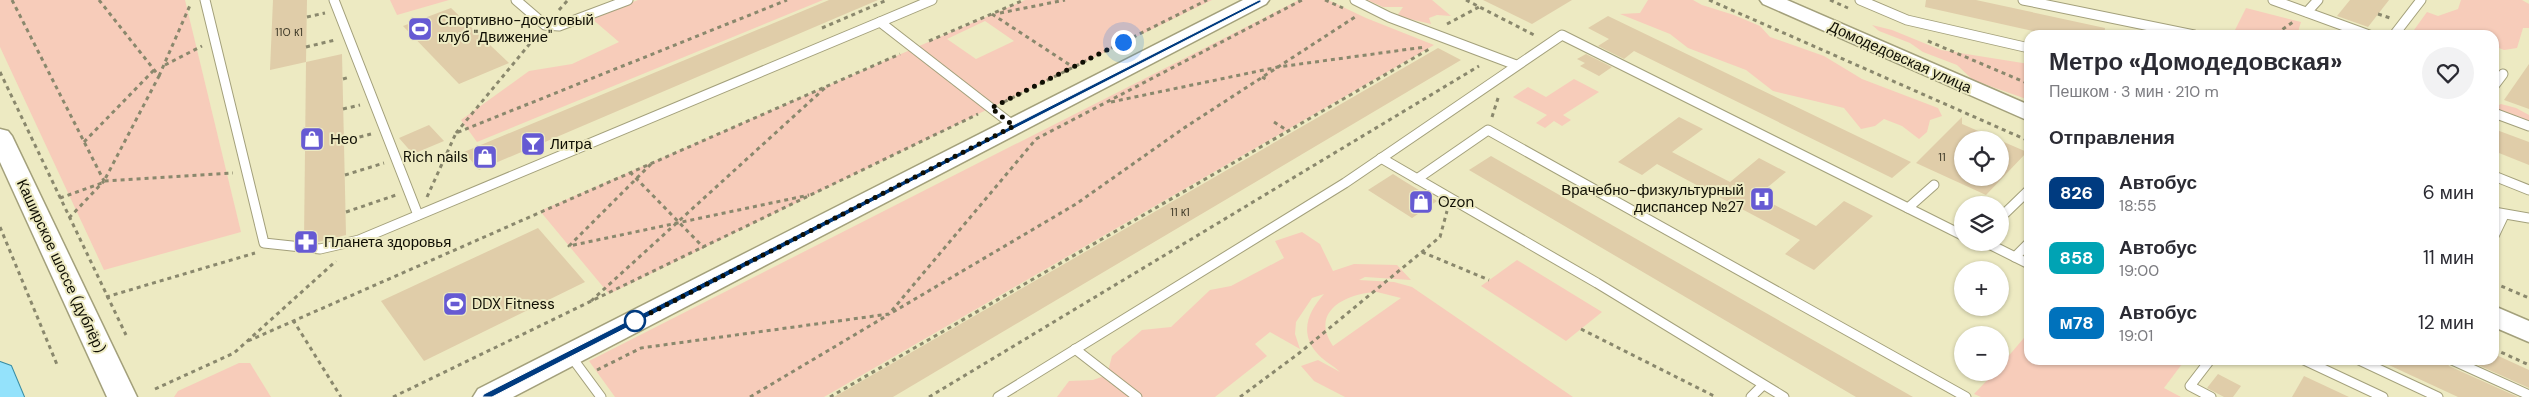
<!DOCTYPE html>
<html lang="ru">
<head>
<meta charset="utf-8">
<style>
  body { margin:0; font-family:"DM Sans",sans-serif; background:#f2f2f3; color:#2b2b33; height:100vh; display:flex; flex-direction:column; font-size:19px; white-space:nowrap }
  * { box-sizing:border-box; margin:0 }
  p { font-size:16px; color:#7c7c81 }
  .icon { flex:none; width:28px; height:28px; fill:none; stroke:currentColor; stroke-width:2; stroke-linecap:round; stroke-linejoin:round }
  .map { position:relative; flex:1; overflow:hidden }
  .details { position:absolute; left:2024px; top:30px; width:475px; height:335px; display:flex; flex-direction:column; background:#fff; border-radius:15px; box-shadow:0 1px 4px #0004 }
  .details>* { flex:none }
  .badge { padding:0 10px; border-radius:8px; font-size:18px; line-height:32px }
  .controls { position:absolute; left:1954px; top:131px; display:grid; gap:10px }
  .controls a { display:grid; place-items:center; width:55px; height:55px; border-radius:50%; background:#fff; box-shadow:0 1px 4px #0004; font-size:25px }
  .you { position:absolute; width:25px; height:25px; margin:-12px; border:4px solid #fff; border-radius:50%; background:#1a73e8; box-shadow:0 0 0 8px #1a73e833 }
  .map>.badge { position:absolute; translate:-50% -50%; box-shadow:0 0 0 2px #fff }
  h2 { padding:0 25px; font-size:19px; line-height:45px }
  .round { display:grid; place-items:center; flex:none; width:52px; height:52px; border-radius:26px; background:#f2f2f3 }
  .summary { display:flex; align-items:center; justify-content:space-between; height:85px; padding:0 25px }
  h1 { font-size:24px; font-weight:800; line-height:38px }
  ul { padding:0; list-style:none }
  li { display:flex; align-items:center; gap:15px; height:65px; padding:0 25px }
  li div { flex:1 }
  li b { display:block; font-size:19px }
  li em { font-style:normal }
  li .badge { min-width:55px; font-weight:700; text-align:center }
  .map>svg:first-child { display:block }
  .green { fill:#f7ccba; fill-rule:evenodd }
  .building { fill:#e0cda9; fill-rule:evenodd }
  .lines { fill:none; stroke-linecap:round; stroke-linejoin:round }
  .lane-casing { stroke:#a3a07b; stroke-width:11 }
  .secondary-casing { stroke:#a3a07b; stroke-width:3 }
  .primary-casing { stroke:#378ba2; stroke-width:2 }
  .path { stroke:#8a886d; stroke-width:3; stroke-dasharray:4 4; stroke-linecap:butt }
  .lane { stroke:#fff; stroke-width:9 }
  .secondary { fill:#fff; fill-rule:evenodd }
  .primary { fill:#94e2fb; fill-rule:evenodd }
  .line { fill:#003b80; stroke:#fff }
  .walk { stroke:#0f0e03; stroke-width:5; stroke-dasharray:0 9 }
  .stop-dot { fill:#fff; stroke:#003b80; stroke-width:2.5 }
  .labels { text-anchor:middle; stroke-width:4; stroke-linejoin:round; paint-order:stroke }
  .number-label { font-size:12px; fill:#433e2c }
  .poi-label { font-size:15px; fill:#0f0e03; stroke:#edeac2; text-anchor:start }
  .street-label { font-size:15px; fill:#0f0e03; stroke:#edeac2 }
</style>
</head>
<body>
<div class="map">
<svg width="2529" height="397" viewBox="0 0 2529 397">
  <rect width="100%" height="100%" fill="#edeac2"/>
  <g class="green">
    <polygon points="0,0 185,0 241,232 104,270 0,47"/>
    <polygon points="390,0 449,0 397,15"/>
    <polygon points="638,0 823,0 477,142 461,120 529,71 572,64 619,42 591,18"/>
    <path d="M1025 0H1212L609 294 540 211ZM985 21 1014 41 976 59 947 39Z"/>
    <polygon points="1299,0 1328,0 1366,18 1434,45 824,397 615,397 589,361"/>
    <polygon points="1367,0 1432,0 1451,16 1437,15 1429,18 1431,24 1397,16 1403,7 1383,7"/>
    <polygon points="1648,0 1693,0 1702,5 1734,15 1760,26 1770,37 1824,56 1862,79 1938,108 1942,116 1930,120 1927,132 1919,139 1902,126 1884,119 1875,126 1861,129 1844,108 1773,91 1746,70 1688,48 1670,34 1620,14 1640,13"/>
    <polygon points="2461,0 2522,0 2529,4 2529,28 2523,28 2517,48 2504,50 2494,46 2494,35 2421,35 2421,33 2414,30 2427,12 2438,16 2458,9"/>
    <polygon points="2246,8 2301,22 2297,35 2265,35 2235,30"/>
    <polygon points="1872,25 1892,30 1941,50 2029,64 2029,100 1973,80 1957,65 1923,52 1910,43 1879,31"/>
    <polygon points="1574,79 1599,92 1563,115 1571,120 1562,126 1554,121 1545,128 1536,123 1547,115 1513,97 1528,87 1546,97"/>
    <polygon points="2501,104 2516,108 2529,115 2529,123 2494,108"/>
    <path d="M1302 232 1320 244 1333 271 1354 264 1397 265 1411 280 1365 277 1359 280 1394 282 1412 287 1573 397H1345L1314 381 1301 366 1318 360 1340 372C1333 365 1322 360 1316 352 1299 331 1309 311 1324 294L1312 298 1296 322 1295 334 1300 349 1270 332 1255 344 1267 356 1215 397H1057L1069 381 1093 380 1107 375 1112 356 1142 330 1171 327 1210 290 1231 286 1284 258 1275 241ZM1377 292 1401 298 1333 346C1309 311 1347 293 1377 292Z"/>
    <polygon points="1517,260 1602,312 1566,341 1481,286"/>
    <polygon points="2029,332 2029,360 2185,360 2164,388 2181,397 1981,397 1974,394 1994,373 2000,372 2000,366"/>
    <polygon points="239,363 250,363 271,397 174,397 178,391"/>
  </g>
  <g class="building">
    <polygon points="273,0 307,0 306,62 270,70"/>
    <polygon points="829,0 878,0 479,170 464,152"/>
    <polygon points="1483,0 1572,0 1532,24"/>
    <polygon points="1926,0 1976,0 2105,28 2104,35 2051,35 1925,7"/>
    <polygon points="2350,0 2389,0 2368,27 2337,16"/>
    <polygon points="451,8 509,63 459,84 403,26"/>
    <polygon points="1608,16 1911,162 1892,178 1634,51 1624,59 1598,46 1609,39 1588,28"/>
    <polygon points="1438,48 1461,60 893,397 834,397"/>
    <polygon points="342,54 346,235 318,242 304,241 306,62"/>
    <polygon points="1586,54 1612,67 1599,76 1580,66 1585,63 1577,59"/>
    <polygon points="2529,64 2529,109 2504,100"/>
    <polygon points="1679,117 1703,129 1672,152 1730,182 1759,158 1786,172 1757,196 1816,226 1844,201 1873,216 1814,270 1785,254 1800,240 1657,164 1642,175 1618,162"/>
    <path d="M1962 117V124L2027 152 1986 195 1916 163ZM1962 140H2000V178H1962Z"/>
    <polygon points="429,125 444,141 413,154 399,138"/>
    <polygon points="2494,129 2529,142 2529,165 2494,151"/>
    <polygon points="1491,156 1913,397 1856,397 1469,170"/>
    <polygon points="1393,174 1404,181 1437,201 1412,218 1368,190"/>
    <polygon points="538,228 585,282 424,361 381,301"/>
    <polygon points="2494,354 2529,370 2529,388 2467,360 2494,360"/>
    <polygon points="2378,360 2446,360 2449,366 2518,397 2458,397"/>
    <polygon points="2218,374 2241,386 2233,397 2224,397 2207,388"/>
    <polygon points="2304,376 2349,397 2292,397"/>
  </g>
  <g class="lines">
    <defs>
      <g id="lane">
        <polyline points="205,0 264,243 320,249 359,240 880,22"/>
        <polyline points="334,0 418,215"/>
        <polyline points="516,0 545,25 559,26 628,0"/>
        <polyline points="932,0 880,22 1014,126"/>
        <polyline points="1355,0 1389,17 1516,65"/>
        <polyline points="1860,0 1907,20 2029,48"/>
        <polyline points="2023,0 2194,35"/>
        <polyline points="2273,0 2369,35"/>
        <polyline points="2307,12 2318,0"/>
        <polyline points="2394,35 2421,0"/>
        <polyline points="2494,86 2503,74"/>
        <polyline points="2494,113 2529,126"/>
        <polyline points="1381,158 1597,283 1784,397"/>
        <polyline points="2494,176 2529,190"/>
        <polyline points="1417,179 1488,130 1966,397"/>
        <polyline points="1908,208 1934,185"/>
        <polyline points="2494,212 2529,218"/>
        <polyline points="2000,218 2029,190"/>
        <polyline points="2494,236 2504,215"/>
        <polyline points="1985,242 2029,264"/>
        <polyline points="2015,257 2029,243"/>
        <polyline points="1075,349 1137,397"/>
        <polyline points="570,355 601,397"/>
        <polyline points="2210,360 2190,386 2211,397"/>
        <polyline points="2304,360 2383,397"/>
        <polyline points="2359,360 2438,397"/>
        <polyline points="2452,360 2529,395"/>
        <polyline points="998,397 1345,183 1562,35 1962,235"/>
        <polyline points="1751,397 1763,385"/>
      </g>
      <g id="secondary">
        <polygon points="1243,0 1269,0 1266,4 513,397 473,397 478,389"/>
        <polygon points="1760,0 1787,0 2029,105 2029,121 1763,4"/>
        <polygon points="0,129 8,131 12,136 137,397 107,397 0,162"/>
        <polygon points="2494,306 2529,321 2529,342 2494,327"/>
      </g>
      <polygon id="primary" points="0,362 11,366 24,397 0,397"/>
    </defs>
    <use href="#lane" class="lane-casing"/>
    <use href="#secondary" class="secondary-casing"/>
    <use href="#primary" class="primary-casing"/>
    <g class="path">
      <polyline points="12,0 104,181"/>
      <polyline points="99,0 159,76 104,181 233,173"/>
      <polyline points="1325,0 1343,8"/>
      <polyline points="1466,0 1536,36"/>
      <polyline points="1709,0 2029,141"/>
      <polyline points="1830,0 1848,8"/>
      <polyline points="559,10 568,0"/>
      <polyline points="1000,13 1065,0"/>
      <polyline points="992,14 1073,67"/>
      <polyline points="2378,14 2390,18"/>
      <polyline points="307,17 325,13"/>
      <polyline points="1447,24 1479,7"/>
      <polyline points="822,28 887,0"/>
      <polyline points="2207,32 2283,35"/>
      <polyline points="2276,34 2293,22"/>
      <polyline points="929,41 1024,0"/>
      <polyline points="1928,41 2029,84"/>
      <polyline points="306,47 335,40"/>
      <polyline points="165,65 202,46"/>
      <polyline points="0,72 126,335"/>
      <polyline points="159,76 191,3"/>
      <polyline points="1262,77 1269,81"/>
      <polyline points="343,79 350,77"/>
      <polyline points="1004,102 1207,0"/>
      <polyline points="1111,102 1278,67 1425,47"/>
      <polyline points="343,109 360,105"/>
      <polyline points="1492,117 1499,95"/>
      <polyline points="1274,122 1288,131"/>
      <polyline points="456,133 537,35"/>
      <polyline points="344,141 371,134"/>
      <polyline points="84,142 154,70"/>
      <polyline points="651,164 569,246 809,195"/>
      <polyline points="630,172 704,248"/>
      <polyline points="345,175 384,163"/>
      <polyline points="427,197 456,133 787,0"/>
      <polyline points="60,198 102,183"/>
      <polyline points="346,212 396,195"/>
      <polyline points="69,218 104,181"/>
      <polyline points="0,227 58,367"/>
      <polyline points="1422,252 1489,280"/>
      <polyline points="2494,283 2529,298"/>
      <polyline points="106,297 255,253"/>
      <polyline points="591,301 827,86"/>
      <polyline points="893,312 1076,204 1184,128 1355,17"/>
      <polyline points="293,320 341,397"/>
      <polyline points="1581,329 1716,397"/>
      <polyline points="248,341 900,54"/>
      <polyline points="2494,349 2529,365"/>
      <polyline points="597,370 641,348 889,314 1036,139 1302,0"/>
      <polyline points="155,389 234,353 336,261"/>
      <polyline points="393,397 978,114"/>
      <polyline points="750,397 888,315"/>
      <polyline points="830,397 1431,48"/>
      <polyline points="929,397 1479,66"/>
      <polyline points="1240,397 1298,354 1440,237 1447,211"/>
    </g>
    <use href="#lane" class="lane"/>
    <use href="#secondary" class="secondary"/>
    <use href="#primary" class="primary"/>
  </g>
  <polygon class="line" points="1259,0 1261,0 1261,2 492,397 482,397 484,394"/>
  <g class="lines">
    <polyline class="walk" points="635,321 1014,126 991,108 1123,42"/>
  </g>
  <defs>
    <symbol id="stadium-square" viewBox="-11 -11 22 22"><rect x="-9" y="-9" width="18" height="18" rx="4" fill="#665ad3" stroke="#edeac2"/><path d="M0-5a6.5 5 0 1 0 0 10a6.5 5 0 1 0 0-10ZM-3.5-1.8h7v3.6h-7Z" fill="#fff"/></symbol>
    <symbol id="shop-square" viewBox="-11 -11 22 22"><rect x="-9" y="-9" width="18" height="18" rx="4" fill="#665ad3" stroke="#edeac2"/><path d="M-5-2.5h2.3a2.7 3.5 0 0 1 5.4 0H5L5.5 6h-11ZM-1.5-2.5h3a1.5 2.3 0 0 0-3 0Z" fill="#fff"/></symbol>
    <symbol id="bar-square" viewBox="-11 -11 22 22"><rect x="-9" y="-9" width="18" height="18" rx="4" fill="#665ad3" stroke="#edeac2"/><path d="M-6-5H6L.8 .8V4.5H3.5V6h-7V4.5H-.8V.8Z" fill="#fff"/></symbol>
    <symbol id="hospital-square" viewBox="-11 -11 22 22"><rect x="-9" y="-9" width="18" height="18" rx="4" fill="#665ad3" stroke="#edeac2"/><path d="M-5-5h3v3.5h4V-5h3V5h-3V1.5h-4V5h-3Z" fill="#fff"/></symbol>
    <symbol id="pharmacy-square" viewBox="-11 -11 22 22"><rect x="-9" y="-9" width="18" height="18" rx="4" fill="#665ad3" stroke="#edeac2"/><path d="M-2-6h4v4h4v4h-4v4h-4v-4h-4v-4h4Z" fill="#fff"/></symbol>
  </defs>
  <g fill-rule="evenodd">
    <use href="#stadium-square" x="406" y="15" width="28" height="28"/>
    <use href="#shop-square" x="298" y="125" width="28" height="28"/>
    <use href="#bar-square" x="519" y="130" width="28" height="28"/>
    <use href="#shop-square" x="471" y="143" width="28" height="28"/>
    <use href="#hospital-square" x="1748" y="185" width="28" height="28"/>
    <use href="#shop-square" x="1407" y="188" width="28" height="28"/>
    <use href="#pharmacy-square" x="292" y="228" width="28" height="28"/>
    <use href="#stadium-square" x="441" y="290" width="28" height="28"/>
  </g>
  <circle class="stop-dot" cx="635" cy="321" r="10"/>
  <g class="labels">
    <g class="number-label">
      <text x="289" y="36">110 к1</text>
      <text x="1942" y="161">11</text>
      <text x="1180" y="216">11 к1</text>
    </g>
    <g class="poi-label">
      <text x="438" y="25">Спортивно-досуговый<tspan x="438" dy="17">клуб "Движение"</tspan></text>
      <text x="330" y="144">Нео</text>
      <text x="550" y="149">Литра</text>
      <text x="468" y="162" text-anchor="end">Rich nails</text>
      <text x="1744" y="195" text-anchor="end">Врачебно-физкультурный<tspan x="1744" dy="17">диспансер №27</tspan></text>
      <text x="1438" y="207">Ozon</text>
      <text x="324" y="247">Планета здоровья</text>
      <text x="472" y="309">DDX Fitness</text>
    </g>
    <g class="street-label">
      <text transform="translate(1900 57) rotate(24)" y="5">Домодедовская улица</text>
      <text transform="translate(61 266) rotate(65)" y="5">Каширское шоссе (дублёр)</text>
    </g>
  </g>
</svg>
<div class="controls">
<a><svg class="icon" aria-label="locate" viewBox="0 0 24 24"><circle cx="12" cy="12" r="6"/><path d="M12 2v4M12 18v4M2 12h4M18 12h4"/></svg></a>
<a><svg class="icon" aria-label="layers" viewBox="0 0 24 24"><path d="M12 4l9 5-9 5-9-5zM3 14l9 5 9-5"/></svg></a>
<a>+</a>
<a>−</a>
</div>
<div class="you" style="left:1123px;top:42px"></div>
<section class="details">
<div class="summary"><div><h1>Метро «Домодедовская»</h1><p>Пешком · 3 мин · 210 m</p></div><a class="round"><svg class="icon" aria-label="heart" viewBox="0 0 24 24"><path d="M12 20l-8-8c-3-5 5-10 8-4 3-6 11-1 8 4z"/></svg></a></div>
<h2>Отправления</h2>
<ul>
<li><span class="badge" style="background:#003b80;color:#fff">826</span><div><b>Автобус</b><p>18:55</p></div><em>6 мин</em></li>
<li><span class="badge" style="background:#00a3b4;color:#fff">858</span><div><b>Автобус</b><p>19:00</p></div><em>11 мин</em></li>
<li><span class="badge" style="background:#0072bc;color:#fff">м78</span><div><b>Автобус</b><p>19:01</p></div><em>12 мин</em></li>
</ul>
</section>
</div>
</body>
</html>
